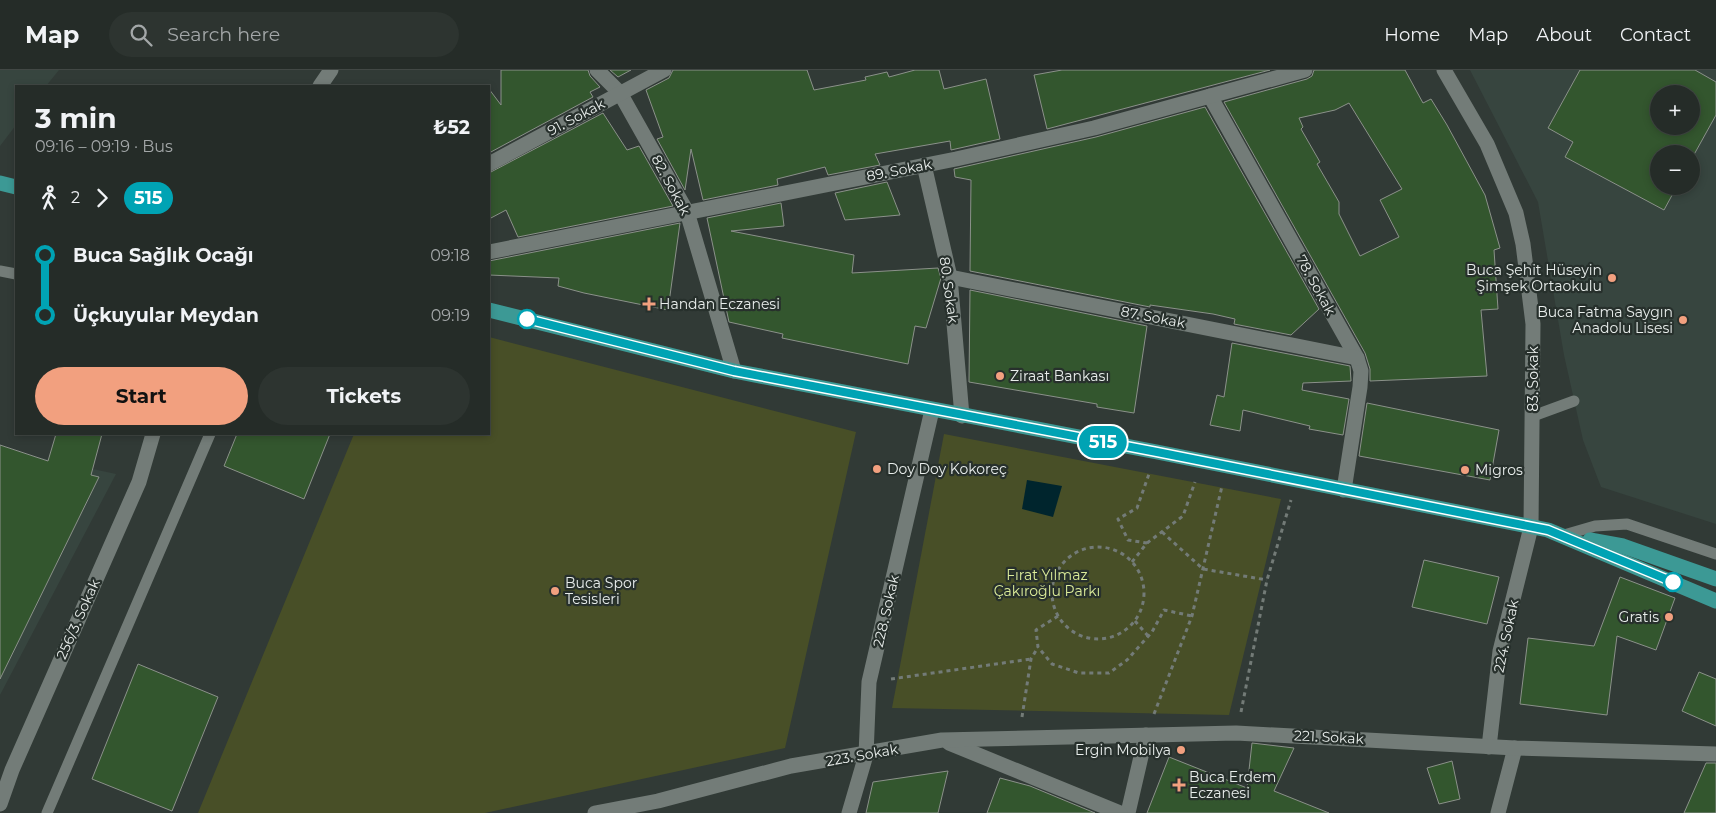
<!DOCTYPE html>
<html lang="en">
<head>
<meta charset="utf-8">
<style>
  body { margin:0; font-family:Montserrat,sans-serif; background:#2d3430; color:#f1f3f6; height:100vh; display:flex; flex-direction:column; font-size:19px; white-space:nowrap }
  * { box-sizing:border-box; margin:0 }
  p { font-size:16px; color:#a3a7a8 }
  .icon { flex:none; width:28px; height:28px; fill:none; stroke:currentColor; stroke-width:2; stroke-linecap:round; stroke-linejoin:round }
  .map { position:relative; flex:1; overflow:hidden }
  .drawer { position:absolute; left:15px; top:15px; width:475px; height:350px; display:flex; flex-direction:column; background:#252c28; border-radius:0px; box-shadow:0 2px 8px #0003,0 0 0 1px #424845 }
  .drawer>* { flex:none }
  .badge { padding:0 10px; border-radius:16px; font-size:18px; line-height:32px }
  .fabs { position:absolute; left:1650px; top:15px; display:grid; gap:10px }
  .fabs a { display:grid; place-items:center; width:50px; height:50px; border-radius:50%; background:#252c28; box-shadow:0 2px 8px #0003,0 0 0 1px #424845; font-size:25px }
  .map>.badge { position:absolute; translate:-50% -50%; box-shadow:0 0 0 2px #fff }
  .legs { display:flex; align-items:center; gap:8px; height:55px; padding:0 20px; font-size:16px }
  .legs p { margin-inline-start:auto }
  .headline { display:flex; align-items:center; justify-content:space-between; height:85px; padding:0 20px }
  h1 { font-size:28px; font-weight:700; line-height:38px }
  .button { display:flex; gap:10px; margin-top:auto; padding:10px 20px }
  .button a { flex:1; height:58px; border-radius:30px; background:#f2a07f; color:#111; font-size:20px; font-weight:700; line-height:58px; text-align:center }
  .button a+a { background:#2d3430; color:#f1f3f6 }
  ul { padding:0 20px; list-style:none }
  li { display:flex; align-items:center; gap:18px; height:60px; font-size:19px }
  li i { display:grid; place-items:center; width:8px; height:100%; margin:0 6px; background:currentColor }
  li i::after { content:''; width:12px; height:12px; margin:-6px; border:4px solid; border-radius:50%; background:#252c28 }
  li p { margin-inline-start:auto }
  li:first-child i { background:linear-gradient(#0000 50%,currentColor 0) }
  li:last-child i { background:linear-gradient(currentColor 50%,#0000 0) }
  header { display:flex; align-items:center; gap:30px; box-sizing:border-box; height:70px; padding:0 25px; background:#252c28; border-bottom:1px solid #424845 }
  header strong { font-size:24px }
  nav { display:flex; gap:28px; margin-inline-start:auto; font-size:18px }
  .search { width:350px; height:45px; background:#2d3430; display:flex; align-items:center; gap:12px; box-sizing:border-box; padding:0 18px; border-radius:28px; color:#a3a7a8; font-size:19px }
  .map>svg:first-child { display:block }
  .built { fill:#37453f; fill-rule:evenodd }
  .green { fill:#484f27 }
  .water { fill:#00252d }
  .building { fill:#33562e; stroke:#8b918a; fill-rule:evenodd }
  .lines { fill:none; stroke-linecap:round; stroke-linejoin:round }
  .path { stroke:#737b77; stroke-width:3; stroke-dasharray:4 4; stroke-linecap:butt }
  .service { stroke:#737c78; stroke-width:11 }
  .minor { stroke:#737c78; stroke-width:15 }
  .tertiary { stroke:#737c78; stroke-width:15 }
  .primary { stroke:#3c9995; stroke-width:15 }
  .line-1-casing { stroke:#fff; stroke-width:11 }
  .line-1 { stroke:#00a3b4; stroke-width:8 }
  .poi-dot { fill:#f2a07f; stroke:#27302c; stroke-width:2 }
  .stop-1-dot { fill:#fff; stroke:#00a3b4; stroke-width:2.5 }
  .labels { text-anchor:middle; stroke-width:4.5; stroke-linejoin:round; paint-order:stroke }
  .street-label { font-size:14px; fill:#e8edeb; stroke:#27302c }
  .poi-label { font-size:14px; fill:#e8edeb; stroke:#27302c; text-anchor:start }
  .park-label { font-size:14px; fill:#dcec99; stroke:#27302c }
</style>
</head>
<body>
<header>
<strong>Map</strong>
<div class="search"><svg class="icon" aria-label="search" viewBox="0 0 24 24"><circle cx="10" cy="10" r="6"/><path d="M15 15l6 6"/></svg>Search here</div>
<nav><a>Home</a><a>Map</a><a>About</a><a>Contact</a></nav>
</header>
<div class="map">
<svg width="1716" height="743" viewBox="0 0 1716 743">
  <rect width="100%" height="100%" fill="#313a36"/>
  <g class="built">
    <polygon points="0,0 59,0 46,16 16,16 16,55 0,76"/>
    <path d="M1470 0H1716V454L1601 417 1583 370 1564 285 1538 132ZM1659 24H1691V56H1659ZM1659 84H1691V116H1659Z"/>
    <polygon points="0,379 116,404 0,625"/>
  </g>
  <g class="green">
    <polygon points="489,267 856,362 785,678 485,743 198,743 354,364 489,364"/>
    <polygon points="944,364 1281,429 1229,645 892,638"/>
  </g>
  <polygon class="water" points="1027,410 1062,416 1053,447 1022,439"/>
  <g class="building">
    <polygon points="501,0 588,0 590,6 600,17 590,22 593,27 489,83 489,19 501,35"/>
    <polygon points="610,0 631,0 618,7"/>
    <polygon points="673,0 807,0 814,20 866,10 865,7 887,2 889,7 915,0 939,0 944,19 986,9 1000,69 951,80 950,71 875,84 880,95 828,105 825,97 777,109 778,115 703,130 691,79 685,120 657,69 663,67 646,20 669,8"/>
    <polygon points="1062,0 1270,0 1047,59 1034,5"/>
    <path d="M1314 0H1405L1423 33 1431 29 1447 55 1485 125 1500 178 1494 180 1498 239 1481 240 1487 306 1370 311V299L1365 283 1224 32 1307 9 1312 6ZM1349 33 1402 119 1380 130 1399 167 1360 186 1339 144V132L1317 94 1320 92 1301 59 1303 57 1299 48 1335 40Z"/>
    <path d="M1580 0H1695L1716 12V45L1691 90V84H1659V116H1677L1664 140 1565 87 1573 72 1548 58ZM1659 24H1691V56H1659Z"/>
    <polygon points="1205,37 1319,239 1291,265 1234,254 1235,249 1213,244 1150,235 1150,237 970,201 971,110 955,107 954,99 1096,67"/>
    <polygon points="603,43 627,80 639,76 673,136 518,167 506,140 489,149 489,103"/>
    <polygon points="887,112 900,145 845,150 835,123"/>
    <polygon points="781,133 784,156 731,161 854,185 852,203 938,198 941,208 926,258 915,256 908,294 782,268 783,264 729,252 707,148"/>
    <polygon points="680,153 668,240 584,223 558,216 559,208 489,205 489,191"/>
    <polygon points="970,220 1147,256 1134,343 1097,337 1097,334 969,312"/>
    <polygon points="1232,273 1350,296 1351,311 1303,313 1302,320 1349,329 1343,365 1309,359 1310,356 1243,340 1240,361 1210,355 1217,325 1224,327"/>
    <polygon points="1367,333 1499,360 1490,410 1359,386"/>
    <polygon points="56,364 102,364 91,405 99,407 0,609 0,375 48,391"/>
    <polygon points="237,364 330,364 304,429 224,396"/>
    <polygon points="1424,490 1499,507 1487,554 1412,537"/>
    <polygon points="1620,507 1675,528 1656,580 1617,566 1607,645 1520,634 1528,568 1594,576"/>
    <polygon points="138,594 218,627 172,741 92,709"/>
    <polygon points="1699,602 1716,609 1716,656 1682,641"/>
    <polygon points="1252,673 1294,678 1274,721 1329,743 1147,743 1169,687 1247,718"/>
    <polygon points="1452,691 1460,729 1439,734 1427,698"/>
    <polygon points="1706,693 1716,693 1716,743 1684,743"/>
    <polygon points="948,701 938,743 866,743 873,712"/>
    <polygon points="1000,708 1030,716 1095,743 987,743"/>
  </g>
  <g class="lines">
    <g class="path">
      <polyline points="1162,462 1203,499 1267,510"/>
      <polyline points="1147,473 1183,446 1195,412"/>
      <circle cx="1098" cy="523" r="46"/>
      <polyline points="1132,492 1147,473 1128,470 1118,449 1137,438 1150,401"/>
      <polyline points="1058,546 1036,560 1038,577 1052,594 1079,603 1109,603 1127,590 1152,562 1164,540 1192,546"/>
      <polyline points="1135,551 1148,566"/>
      <polyline points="891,609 1031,589"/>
      <polyline points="1241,642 1267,510 1291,430"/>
      <polyline points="1154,644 1192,546 1222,416"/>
      <polyline points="1022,647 1031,589 1038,577"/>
    </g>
    <g class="service">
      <polyline points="0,201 16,204"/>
      <polyline points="1533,346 1574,331"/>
      <polyline points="1564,465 1595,456 1627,454 1716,484"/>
      <polyline points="47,743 210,364"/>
    </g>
    <g class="minor">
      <polyline points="597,0 620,23 687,142 734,301"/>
      <polyline points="1444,0 1487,74 1516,143 1523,174 1533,254 1531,457 1500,581 1489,677"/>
      <polyline points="320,16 331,0"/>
      <polyline points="1210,26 1357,288 1361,301 1360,317 1344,420"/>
      <polyline points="489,94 664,0"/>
      <polyline points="924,95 950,207 962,346"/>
      <polyline points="489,182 956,89 1094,58 1305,0"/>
      <polyline points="950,207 1357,288"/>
      <polyline points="0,734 12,700 139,412 153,364"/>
      <polyline points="849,743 866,685 869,612 932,340"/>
      <polyline points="1128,743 1146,665"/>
      <polyline points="1498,743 1515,678"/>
    </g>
    <g class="tertiary">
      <polyline points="949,673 1120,743"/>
      <polyline points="595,743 658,731 791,696 942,670 1236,663 1515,678 1716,684"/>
    </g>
    <g class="primary">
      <polyline points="0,113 16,117"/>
      <polyline points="489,240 734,301 1157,382 1548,460 1716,531"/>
      <polyline points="1590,470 1623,476 1716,509"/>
    </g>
  </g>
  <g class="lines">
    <defs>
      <polyline id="line-1" points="527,249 734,301 1157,382 1548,460 1673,512"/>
    </defs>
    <use href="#line-1" class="line-1-casing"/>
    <use href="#line-1" class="line-1"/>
  </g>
  <g class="poi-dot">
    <circle cx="1612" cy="208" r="5"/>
    <path d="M646.5 226.5h5v5h5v5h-5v5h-5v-5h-5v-5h5z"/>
    <circle cx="1683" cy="250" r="5"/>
    <circle cx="1000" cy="306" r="5"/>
    <circle cx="877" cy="399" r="5"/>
    <circle cx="1465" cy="400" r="5"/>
    <circle cx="555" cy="521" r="5"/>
    <circle cx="1669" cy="547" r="5"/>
    <circle cx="1181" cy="680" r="5"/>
    <path d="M1176.5 707.5h5v5h5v5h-5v5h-5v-5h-5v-5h5z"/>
  </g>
  <g class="stop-1-dot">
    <circle cx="527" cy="249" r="9"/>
    <circle cx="1673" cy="512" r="9"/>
  </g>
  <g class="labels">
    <g class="street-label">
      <text transform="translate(576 47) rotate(-28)" y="5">91. Sokak</text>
      <text transform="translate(899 100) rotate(-11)" y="5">89. Sokak</text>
      <text transform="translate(671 115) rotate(62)" y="5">82. Sokak</text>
      <text transform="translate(1316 215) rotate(61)" y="5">78. Sokak</text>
      <text transform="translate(949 220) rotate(82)" y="5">80. Sokak</text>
      <text transform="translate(1153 247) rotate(11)" y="5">87. Sokak</text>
      <text transform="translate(1533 309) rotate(-90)" y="5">83. Sokak</text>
      <text transform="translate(886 541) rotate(-77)" y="5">228. Sokak</text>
      <text transform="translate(78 549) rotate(-66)" y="5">256/3. Sokak</text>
      <text transform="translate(1506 566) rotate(-78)" y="5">224. Sokak</text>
      <text transform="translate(1329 667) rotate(3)" y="5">221. Sokak</text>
      <text transform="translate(862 685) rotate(-10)" y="5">223. Sokak</text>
    </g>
    <g class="poi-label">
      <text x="1602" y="205" text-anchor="end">Buca Şehit Hüseyin<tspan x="1602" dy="16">Şimşek Ortaokulu</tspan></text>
      <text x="659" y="239">Handan Eczanesi</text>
      <text x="1673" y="247" text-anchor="end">Buca Fatma Saygın<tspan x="1673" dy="16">Anadolu Lisesi</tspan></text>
      <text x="1010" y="311">Ziraat Bankası</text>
      <text x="887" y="404">Doy Doy Kokoreç</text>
      <text x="1475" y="405">Migros</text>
      <text x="565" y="518">Buca Spor<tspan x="565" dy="16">Tesisleri</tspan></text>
      <text x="1659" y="552" text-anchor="end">Gratis</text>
      <text x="1171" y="685" text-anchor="end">Ergin Mobilya</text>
      <text x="1189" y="712">Buca Erdem<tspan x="1189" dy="16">Eczanesi</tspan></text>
    </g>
    <g class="park-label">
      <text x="1047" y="510">Fırat Yılmaz<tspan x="1047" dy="16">Çakıroğlu Parkı</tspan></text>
    </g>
  </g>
</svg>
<div class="fabs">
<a>+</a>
<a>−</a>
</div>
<b class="badge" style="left:1103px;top:372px;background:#00a3b4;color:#fff">515</b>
<section class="drawer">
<div class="headline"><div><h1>3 min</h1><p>09:16 – 09:19 · Bus</p></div><b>₺52</b></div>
<div class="legs"><svg class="icon" aria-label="walk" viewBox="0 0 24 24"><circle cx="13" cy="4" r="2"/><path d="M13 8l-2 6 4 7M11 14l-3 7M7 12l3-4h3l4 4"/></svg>2<svg class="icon" aria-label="forward" viewBox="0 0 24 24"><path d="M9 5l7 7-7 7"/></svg><b class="badge" style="background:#00a3b4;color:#fff">515</b></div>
<ul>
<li><i style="color:#00a3b4"></i><b>Buca Sağlık Ocağı</b><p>09:18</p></li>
<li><i style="color:#00a3b4"></i><b>Üçkuyular Meydan</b><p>09:19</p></li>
</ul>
<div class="button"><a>Start</a><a>Tickets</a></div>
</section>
</div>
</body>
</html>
